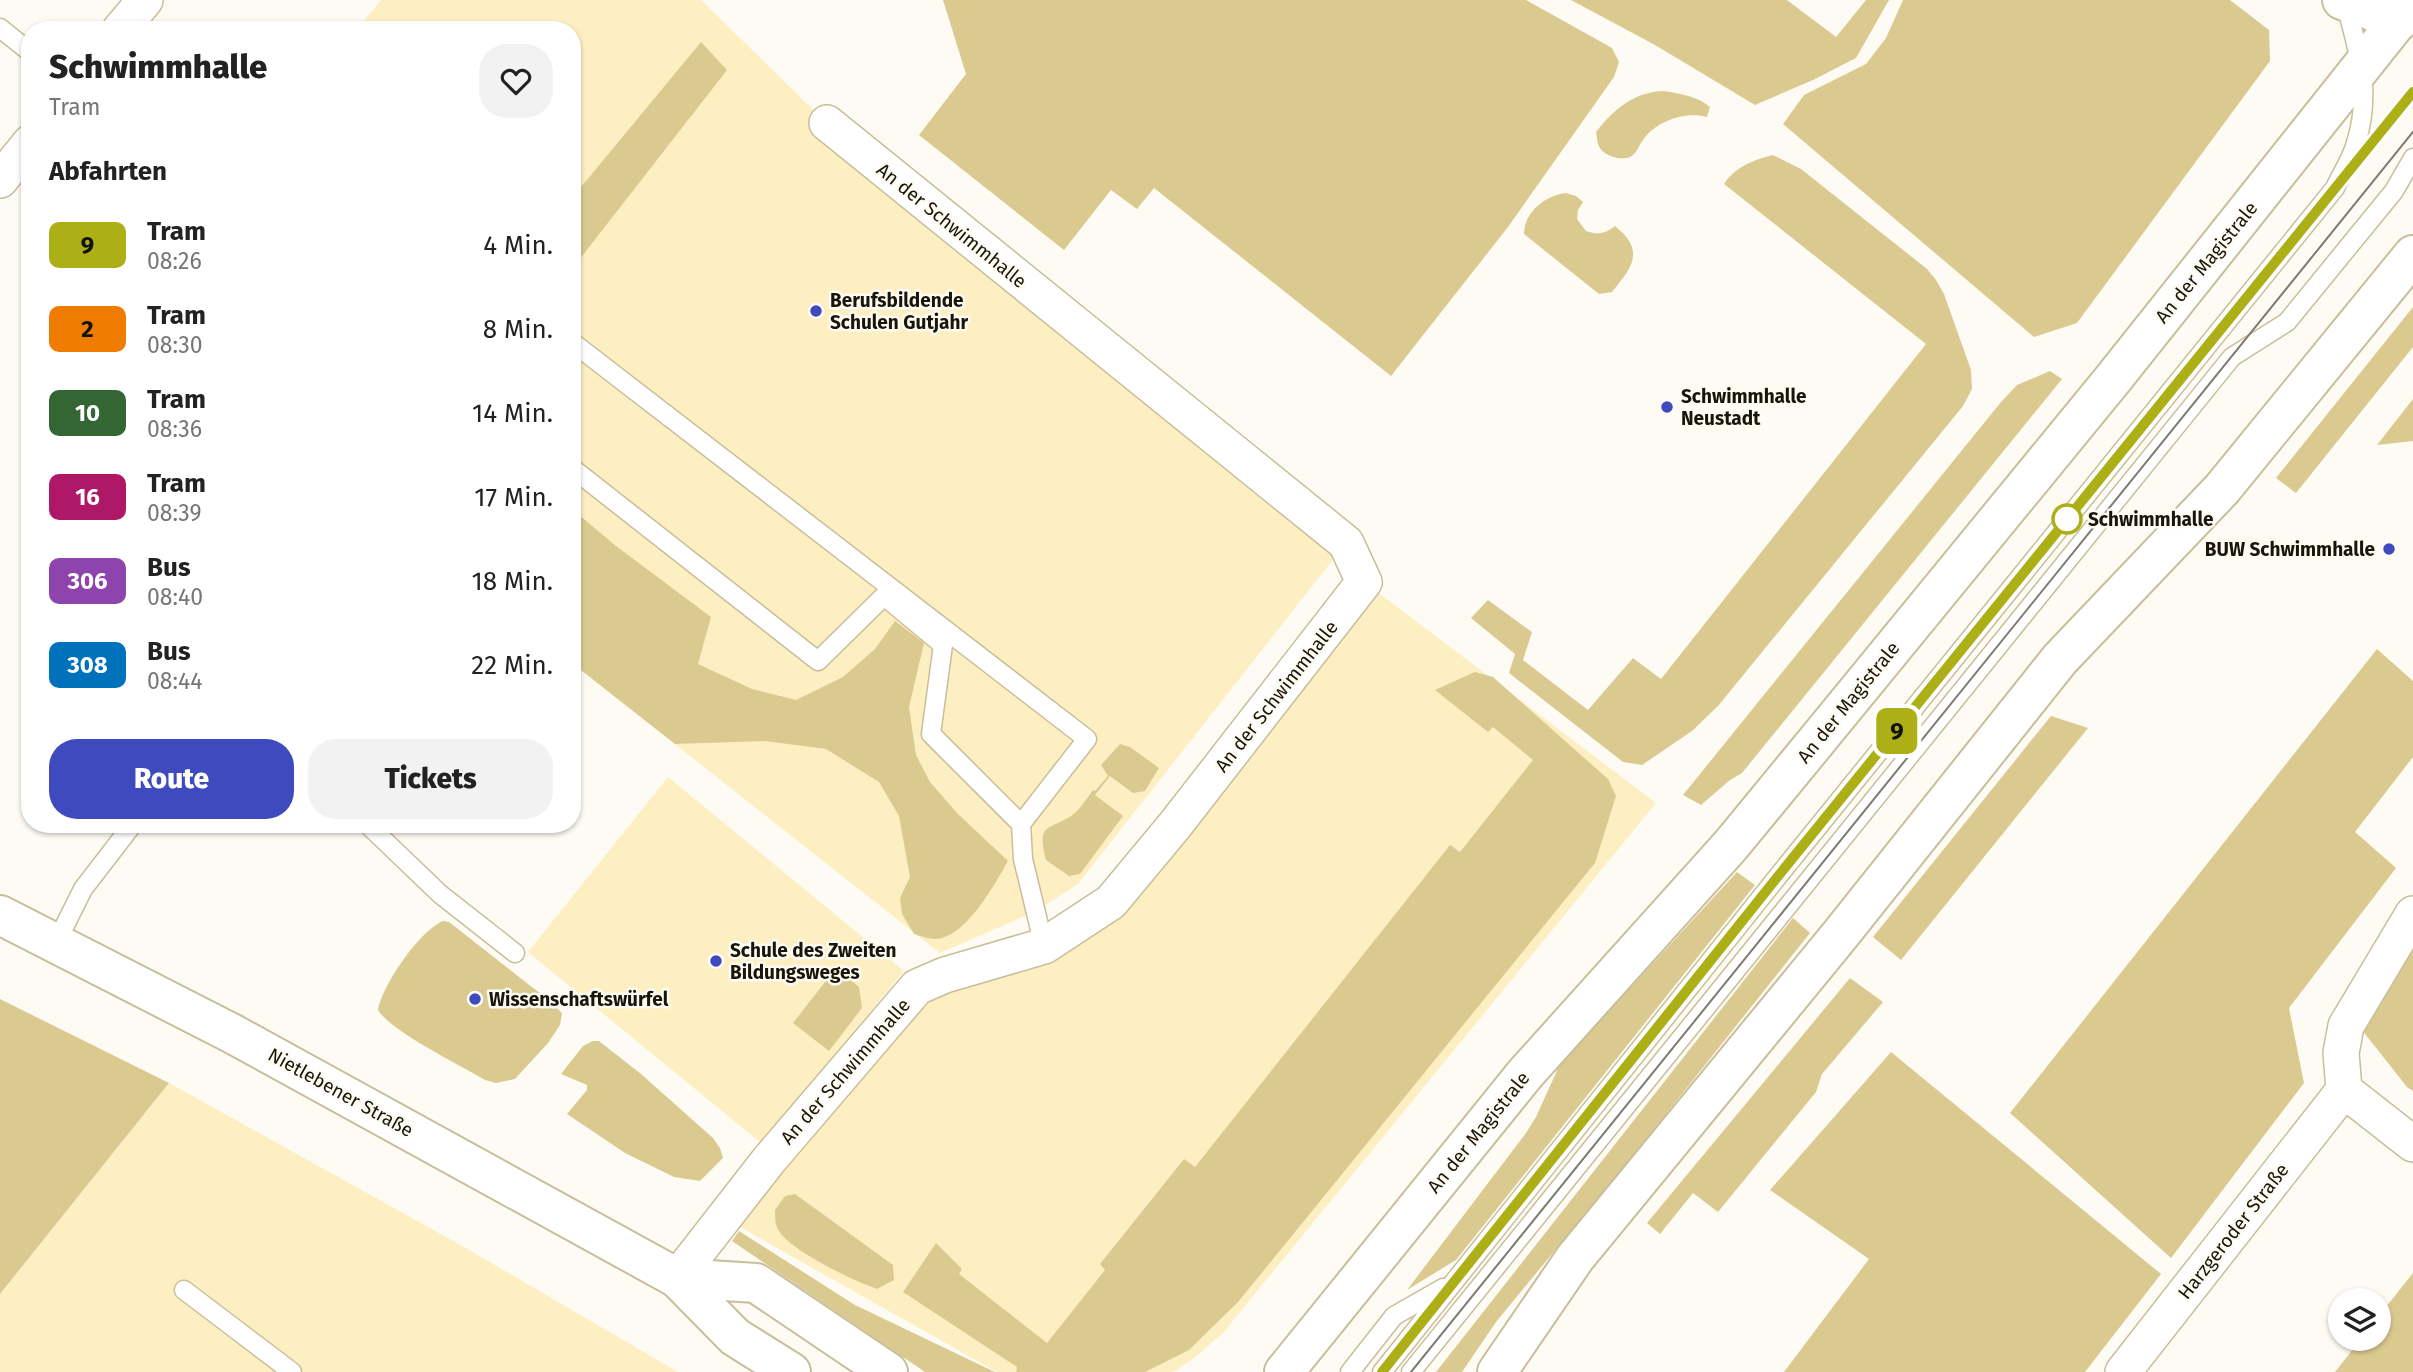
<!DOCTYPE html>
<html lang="de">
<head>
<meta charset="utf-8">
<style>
  body { margin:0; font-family:"Fira Sans",sans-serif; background:#f2f2f2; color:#222; height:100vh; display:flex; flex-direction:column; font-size:26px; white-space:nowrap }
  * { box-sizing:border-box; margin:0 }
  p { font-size:23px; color:#767676 }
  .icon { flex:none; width:38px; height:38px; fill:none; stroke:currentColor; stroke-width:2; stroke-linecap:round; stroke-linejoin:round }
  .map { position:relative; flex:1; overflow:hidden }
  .details { position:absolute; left:21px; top:21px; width:560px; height:812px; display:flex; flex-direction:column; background:#fff; border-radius:28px; box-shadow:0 2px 5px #0004 }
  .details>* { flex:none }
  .badge { padding:0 14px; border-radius:10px; font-size:24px; line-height:46px }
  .controls { position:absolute; left:2328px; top:1288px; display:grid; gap:14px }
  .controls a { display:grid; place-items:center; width:63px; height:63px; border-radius:50%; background:#fff; box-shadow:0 2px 5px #0004; font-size:35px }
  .map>.badge { position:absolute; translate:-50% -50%; box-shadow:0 0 0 4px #fff }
  h2 { padding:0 28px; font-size:26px; line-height:63px }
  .round { display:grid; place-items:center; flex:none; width:74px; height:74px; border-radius:28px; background:#f2f2f2 }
  .overview { display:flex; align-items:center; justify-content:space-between; height:119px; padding:0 28px }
  h1 { font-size:33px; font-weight:800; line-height:52px }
  .cta { display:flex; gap:14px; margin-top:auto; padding:14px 28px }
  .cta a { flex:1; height:80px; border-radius:28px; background:#3f4abe; color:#fff; font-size:28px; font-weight:800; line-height:80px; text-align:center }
  .cta a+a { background:#f2f2f2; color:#222 }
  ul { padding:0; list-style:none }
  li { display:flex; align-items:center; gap:21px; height:84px; padding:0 28px }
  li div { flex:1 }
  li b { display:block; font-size:26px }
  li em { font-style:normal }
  li .badge { min-width:77px; font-weight:700; text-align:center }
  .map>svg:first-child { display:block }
  .built { fill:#fdefc2 }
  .green { fill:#dbca90 }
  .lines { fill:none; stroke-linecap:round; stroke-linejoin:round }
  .service-casing { stroke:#c9be9a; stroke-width:21 }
  .minor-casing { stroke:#c9be9a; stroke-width:38 }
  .tertiary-casing { stroke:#c9be9a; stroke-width:42 }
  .secondary-casing { stroke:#c9be9a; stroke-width:42 }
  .service { stroke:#fff; stroke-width:18 }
  .minor { stroke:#fff; stroke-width:35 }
  .tertiary { stroke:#fff; stroke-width:38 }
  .secondary { stroke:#fff; stroke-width:38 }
  .tram { stroke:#7e7b70; stroke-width:2 }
  .line-casing { stroke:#fff; stroke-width:16 }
  .line { stroke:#adaf17; stroke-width:10 }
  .poi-dot { fill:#3f4abe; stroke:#fdfbf4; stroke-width:2.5 }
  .stop-dot { fill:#fff; stroke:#adaf17; stroke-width:3.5 }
  .labels { text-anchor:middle; stroke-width:5; stroke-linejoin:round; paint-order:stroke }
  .street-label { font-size:19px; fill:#191508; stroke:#fdfbf4 }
  .poi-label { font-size:19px; font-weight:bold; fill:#191508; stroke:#fdfbf4; text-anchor:start }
  .stop-label { font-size:19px; font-weight:bold; fill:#191508; stroke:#fdfbf4; text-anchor:start }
</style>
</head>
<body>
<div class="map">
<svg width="2413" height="1372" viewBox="0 0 2413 1372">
  <rect width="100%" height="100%" fill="#fdfbf4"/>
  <g class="built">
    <polygon points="381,0 701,0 827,123 1346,543 1078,884 1036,911 940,953 572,663 572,30 357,30"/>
    <polygon points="1364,582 1656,803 1222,1334 1193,1359 1173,1372 997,1372 724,1218 917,987 1111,902"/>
    <polygon points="668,777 904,971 761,1143 528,952"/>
    <polygon points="169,1083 464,1247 678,1372 0,1372 0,1294"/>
  </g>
  <g class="green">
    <polygon points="943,0 1526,0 1612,48 1619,62 1614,77 1508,227 1391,376 1154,188 1137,209 1111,190 1064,250 919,135 966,74"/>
    <polygon points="1571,0 1787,0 1836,37 1866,0 1889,0 1856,58 1813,80 1755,105 1655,45"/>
    <polygon points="1903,0 2230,0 2269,30 2270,61 2077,323 2034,337 1783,124 1804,95 1866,64 1886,38"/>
    <polygon points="701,42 727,70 572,269 572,198"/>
    <path d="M1664 91C1681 94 1697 96 1710 107L1707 117C1685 111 1656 121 1643 140 1638 147 1637 153 1630 157 1621 161 1605 156 1600 148 1597 144 1597 137 1596 132 1614 109 1634 92 1664 91Z"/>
    <path d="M1773 155 1801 169 1927 269 1936 280 1944 294 1971 370 1972 389 1963 406 1718 706 1692 731 1642 765 1623 762 1509 673 1515 654 1471 618 1488 600 1532 632 1523 660 1588 710 1633 658 1661 679 1926 344 1724 184C1735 167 1753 160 1773 155Z"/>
    <path d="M1566 193 1576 196 1583 202 1578 210 1577 219 1586 231C1598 235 1605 234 1615 226 1646 251 1632 267 1612 292L1599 294 1524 234C1524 212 1546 195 1566 193Z"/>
    <polygon points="2413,307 2413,347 2296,493 2276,478"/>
    <polygon points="2050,371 2062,379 1742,773 1730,780 1701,805 1683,795 2001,402 2017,385"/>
    <polygon points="2413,399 2413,441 2377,445"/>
    <path d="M572 509 616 546 711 617 698 664 752 689 796 700 843 677 875 649 895 621 924 643 909 707 916 755 930 782 957 813 1008 861C995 884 965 939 935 939 929 939 920 936 914 934L902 914 900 898 910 877 899 816 879 782 826 749 765 741 675 744 572 663Z"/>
    <polygon points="2377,649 2413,681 2413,757 2355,832 2396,868 2289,1008 2304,1083 2171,1258 2010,1113"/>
    <polygon points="1475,672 1493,677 1608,779 1616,796 1595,863 1238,1302 1189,1350 1145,1372 1016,1372 1017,1367 903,1292 936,1243 962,1269 959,1274 1047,1343 1105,1270 1100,1264 1184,1159 1195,1167 1450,845 1460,852 1533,760 1493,727 1488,732 1435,690"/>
    <polygon points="2051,716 2088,728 1901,960 1873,937"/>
    <path d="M1120 744 1130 747 1159 768 1145 791 1133 793 1110 776 1095 795 1123 816 1080 874 1069 876 1046 860C1037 824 1046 831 1071 816 1080 810 1087 798 1093 790L1095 791 1108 776 1101 765Z"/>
    <polygon points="1737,872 1755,885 1456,1260 1407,1290 1526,1133 1536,1117 1560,1064"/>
    <polygon points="1793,918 1810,933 1635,1153 1496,1322 1462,1372 1436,1372"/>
    <path d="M443 921 449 922 551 1002 562 1013 560 1025 548 1043 515 1079 496 1083 485 1080C460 1065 392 1032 378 1010 382 986 419 931 443 921Z"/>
    <polygon points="2413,949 2413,1091 2407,1087 2362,1030"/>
    <polygon points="836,968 859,987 862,1008 829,1051 793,1023"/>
    <polygon points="1850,978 1883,1002 1822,1074 1816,1092 1718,1212 1693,1193 1660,1234 1647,1223"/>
    <polygon points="0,999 169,1083 0,1294"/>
    <polygon points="593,1041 599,1041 641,1074 713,1138 720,1148 723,1158 700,1181 674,1177 625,1153 567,1114 587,1090 587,1085 561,1074 583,1046"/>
    <polygon points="1891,1052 2161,1274 2085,1372 1784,1372 1869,1259 1770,1190"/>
    <path d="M795 1194 893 1265 894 1280 877 1289C854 1281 791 1251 779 1231 775 1226 775 1217 775 1210L785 1196Z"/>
    <polygon points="739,1231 855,1305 995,1372 925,1372 732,1241"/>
    <polygon points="2413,1273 2413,1372 2335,1372 2361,1339 2378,1339 2378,1317"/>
  </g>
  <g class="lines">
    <defs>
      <g id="service">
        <polyline points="0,28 30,52"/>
        <polyline points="572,342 1087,739 1021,824"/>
        <polyline points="572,468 818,661 884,596 943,645 931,734 1021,824 1023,859 1044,946"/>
        <polyline points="367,824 440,894 515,953"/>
        <polyline points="56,943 83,889 133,824"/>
        <polyline points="184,1290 292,1372"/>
        <polyline points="1350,1372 1394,1316 1443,1288"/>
        <path d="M1382 1372 1775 880 2335 188C2342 173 2352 158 2356 143 2372 91 2359 53 2345 2"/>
        <polyline points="1411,1372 2232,357 2287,322 2394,191 2413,158"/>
      </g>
      <g id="minor">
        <polyline points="120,30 145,0"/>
        <polyline points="0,180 30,143"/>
        <polyline points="2413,914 2346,1026 2341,1053 2344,1090 2413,1144"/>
        <polyline points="677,1278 769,1160 917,987 945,975 1044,946 1111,902 1175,825 1364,582 1346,543 827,123"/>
        <polyline points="2123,1372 2344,1090"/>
      </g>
      <polyline id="tertiary" points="2342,0 2399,21"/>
      <g id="secondary">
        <polyline points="0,915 233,1034 677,1278 735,1337 791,1372"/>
        <polyline points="677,1278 756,1283 888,1372"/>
        <polyline points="1284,1372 1525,1074 1731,845 1828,727 2113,379 2413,2"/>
        <polyline points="1497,1372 1575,1258 1840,935 2060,659 2222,489 2413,255"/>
      </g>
    </defs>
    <use href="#service" class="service-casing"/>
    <use href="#minor" class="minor-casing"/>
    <use href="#tertiary" class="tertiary-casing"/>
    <use href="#secondary" class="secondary-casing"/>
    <use href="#service" class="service"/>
    <use href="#minor" class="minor"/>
    <use href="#tertiary" class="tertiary"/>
    <use href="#secondary" class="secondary"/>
    <g class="tram">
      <polyline points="1382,1372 1775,880 2413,92"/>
      <polyline points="1411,1372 2413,132"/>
    </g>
  </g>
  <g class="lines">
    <defs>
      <polyline id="line" points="1382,1372 1775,880 2413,92"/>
    </defs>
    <use href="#line" class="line-casing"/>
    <use href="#line" class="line"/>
  </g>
  <g class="poi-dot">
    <circle cx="816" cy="311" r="7"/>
    <circle cx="1667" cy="407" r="7"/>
    <circle cx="2389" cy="549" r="7"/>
    <circle cx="716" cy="961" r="7"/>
    <circle cx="475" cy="999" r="7"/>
  </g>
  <circle class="stop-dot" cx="2067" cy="519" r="14"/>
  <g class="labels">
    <g class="street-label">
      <text transform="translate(952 225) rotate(39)" y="7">An der Schwimmhalle</text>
      <text transform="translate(2206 262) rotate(-51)" y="7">An der Magistrale</text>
      <text transform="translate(1276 696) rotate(-52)" y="7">An der Schwimmhalle</text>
      <text transform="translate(1848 702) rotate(-51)" y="7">An der Magistrale</text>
      <text transform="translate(845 1071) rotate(-49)" y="7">An der Schwimmhalle</text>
      <text transform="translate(341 1092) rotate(29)" y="7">Nietlebener Straße</text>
      <text transform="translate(1478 1132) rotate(-51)" y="7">An der Magistrale</text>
      <text transform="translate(2233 1231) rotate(-52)" y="7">Harzgeroder Straße</text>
    </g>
    <g class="poi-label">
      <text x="830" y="307">Berufsbildende<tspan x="830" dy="22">Schulen Gutjahr</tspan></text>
      <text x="1681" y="403">Schwimmhalle<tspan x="1681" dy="22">Neustadt</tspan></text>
      <text x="2375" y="556" text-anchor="end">BUW Schwimmhalle</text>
      <text x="730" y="957">Schule des Zweiten<tspan x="730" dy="22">Bildungsweges</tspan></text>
      <text x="489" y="1006">Wissenschaftswürfel</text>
    </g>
    <g class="stop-label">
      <text x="2088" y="526">Schwimmhalle</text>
    </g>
  </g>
</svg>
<div class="controls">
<a><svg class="icon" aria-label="layers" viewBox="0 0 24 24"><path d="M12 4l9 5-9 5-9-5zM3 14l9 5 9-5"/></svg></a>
</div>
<b class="badge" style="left:1897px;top:731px;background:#adaf17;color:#111">9</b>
<section class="details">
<div class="overview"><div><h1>Schwimmhalle</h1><p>Tram</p></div><a class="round"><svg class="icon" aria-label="heart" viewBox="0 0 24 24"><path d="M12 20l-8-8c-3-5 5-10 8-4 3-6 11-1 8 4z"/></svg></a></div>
<h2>Abfahrten</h2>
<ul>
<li><span class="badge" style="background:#adaf17;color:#111">9</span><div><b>Tram</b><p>08:26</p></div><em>4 Min.</em></li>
<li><span class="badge" style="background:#ef7c00;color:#111">2</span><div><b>Tram</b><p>08:30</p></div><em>8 Min.</em></li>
<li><span class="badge" style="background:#363;color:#fff">10</span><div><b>Tram</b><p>08:36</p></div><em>14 Min.</em></li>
<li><span class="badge" style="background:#af1867;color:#fff">16</span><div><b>Tram</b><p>08:39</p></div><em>17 Min.</em></li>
<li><span class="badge" style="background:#8e44ad;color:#fff">306</span><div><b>Bus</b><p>08:40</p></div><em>18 Min.</em></li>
<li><span class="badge" style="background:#0072bc;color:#fff">308</span><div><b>Bus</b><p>08:44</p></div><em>22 Min.</em></li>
</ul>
<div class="cta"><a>Route</a><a>Tickets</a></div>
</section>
</div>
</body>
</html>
